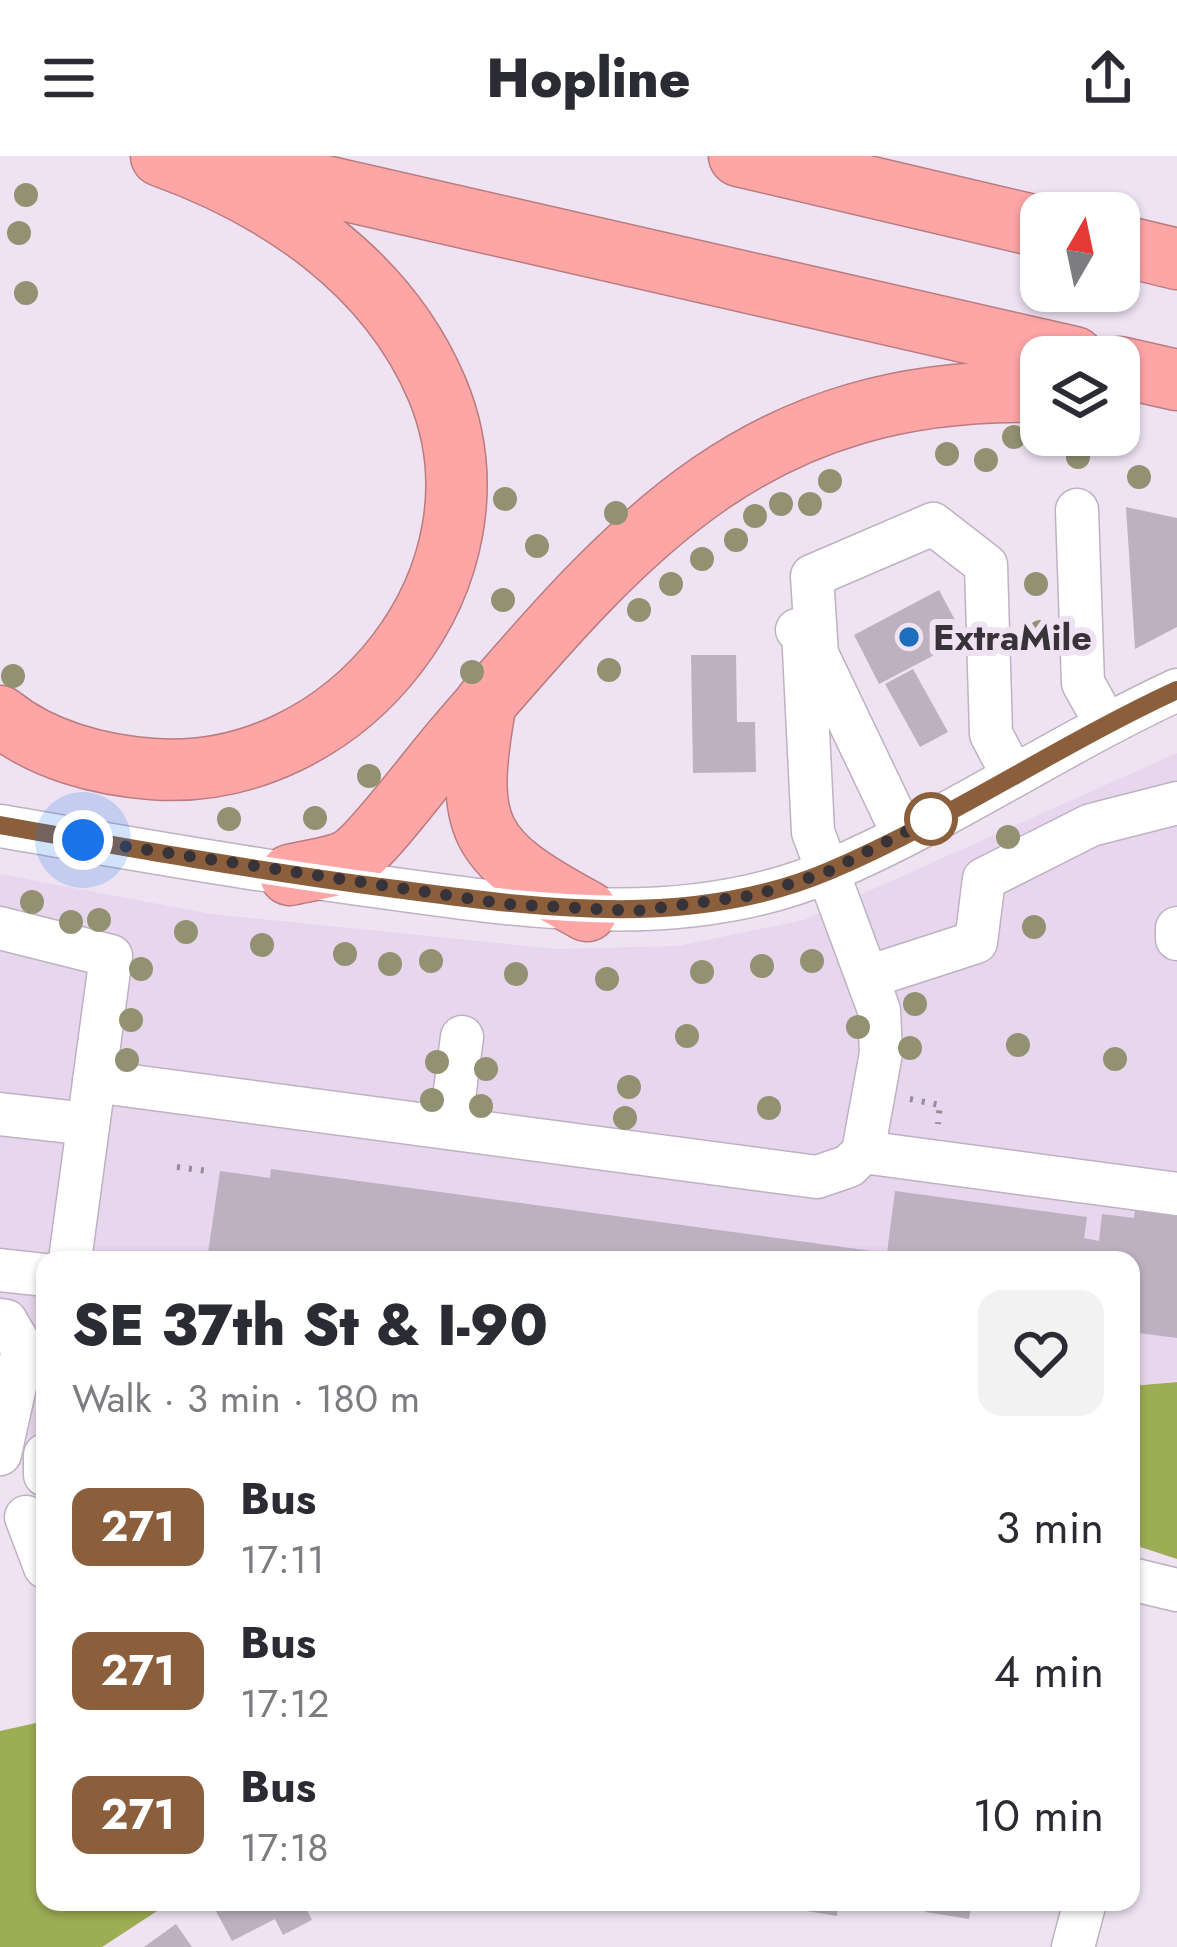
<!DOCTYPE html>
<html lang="en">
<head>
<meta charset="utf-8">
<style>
  body { margin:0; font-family:Jost,sans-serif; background:#f2f2f3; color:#2b2b33; height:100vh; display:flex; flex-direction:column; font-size:45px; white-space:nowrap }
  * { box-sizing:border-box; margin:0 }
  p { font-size:39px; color:#7c7c81 }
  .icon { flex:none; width:66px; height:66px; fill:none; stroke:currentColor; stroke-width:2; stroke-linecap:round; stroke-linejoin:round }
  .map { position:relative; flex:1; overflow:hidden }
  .panel { position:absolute; left:36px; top:1095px; width:1104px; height:660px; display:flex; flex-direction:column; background:#fff; border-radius:24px; box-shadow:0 3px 9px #0004 }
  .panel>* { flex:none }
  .badge { padding:0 24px; border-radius:18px; font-size:42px; line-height:78px }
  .needle { width:78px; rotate:9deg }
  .fabs { position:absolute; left:1020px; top:36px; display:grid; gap:24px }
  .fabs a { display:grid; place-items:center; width:120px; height:120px; border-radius:24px; background:#fff; box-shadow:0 3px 9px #0004; font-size:60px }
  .you { position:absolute; width:60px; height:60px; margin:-30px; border:9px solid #fff; border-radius:50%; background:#1a73e8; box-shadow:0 0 0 18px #1a73e833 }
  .map>.badge { position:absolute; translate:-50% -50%; box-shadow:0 0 0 6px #fff }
  .round { display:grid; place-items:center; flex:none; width:126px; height:126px; border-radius:24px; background:#f2f2f3 }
  .summary { display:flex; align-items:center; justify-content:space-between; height:204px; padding:0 36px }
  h1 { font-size:57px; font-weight:800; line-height:90px }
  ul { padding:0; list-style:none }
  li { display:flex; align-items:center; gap:36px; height:144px; padding:0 36px }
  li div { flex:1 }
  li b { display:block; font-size:45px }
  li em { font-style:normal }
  li .badge { min-width:132px; font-weight:700; text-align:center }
  header { display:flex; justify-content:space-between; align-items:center; height:156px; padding:0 36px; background:#fff; font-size:54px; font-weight:800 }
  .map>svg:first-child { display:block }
  .built { fill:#e7d6ed }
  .forest { fill:#9dad54 }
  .building { fill:#bdb1c1 }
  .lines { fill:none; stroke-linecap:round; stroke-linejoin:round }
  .minor-casing { stroke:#beb2c2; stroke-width:45 }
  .highway-casing { stroke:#b97d80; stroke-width:63 }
  .path { stroke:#948c97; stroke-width:6; stroke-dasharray:3 9; stroke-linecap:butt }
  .minor { stroke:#fff; stroke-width:42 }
  .highway { stroke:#fea5a6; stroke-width:60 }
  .tree { fill:#929273 }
  .line-casing { stroke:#fff; stroke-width:27 }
  .line { stroke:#8b5e3c; stroke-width:18 }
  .walk { stroke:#383339; stroke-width:12; stroke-dasharray:0 21.6 }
  .poi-dot { fill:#1c6fbd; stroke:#efe3f3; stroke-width:4.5 }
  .stop-dot { fill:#fff; stroke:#8b5e3c; stroke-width:6 }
  .labels { text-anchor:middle; stroke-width:12; stroke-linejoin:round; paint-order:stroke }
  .poi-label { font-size:36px; font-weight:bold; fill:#383339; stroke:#efe3f3; text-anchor:start }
</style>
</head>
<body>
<header><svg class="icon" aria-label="menu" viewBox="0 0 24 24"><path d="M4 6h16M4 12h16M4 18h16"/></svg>Hopline<svg class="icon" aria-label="share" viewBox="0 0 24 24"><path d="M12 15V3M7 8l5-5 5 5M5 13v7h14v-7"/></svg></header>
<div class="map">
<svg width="1177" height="1791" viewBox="0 0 1177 1791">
  <rect width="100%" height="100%" fill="#efe3f3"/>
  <polygon class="built" points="1177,597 1177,1225 1131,1230 1131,1104 45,1104 45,1300 0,1317 0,718 211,758 556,793 677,790 804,764"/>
  <g class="forest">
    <polygon points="1177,1226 1177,1403 1131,1388 1131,1230"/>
    <polygon points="45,1565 45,1746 171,1746 102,1791 0,1791 0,1575"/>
  </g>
  <g class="building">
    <polygon points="1126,351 1177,362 1177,471 1135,493"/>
    <polygon points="939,434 965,483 879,528 854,479"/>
    <polygon points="691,499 736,499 737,566 755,566 756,616 693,617"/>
    <polygon points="913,513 948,576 920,591 885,528"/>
    <polygon points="271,1013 887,1097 895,1035 1087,1061 1084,1082 1099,1085 1102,1058 1134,1062 1135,1053 1177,1058 1177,1182 1131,1176 1131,1104 207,1104 220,1015 270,1022"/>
    <polygon points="211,1746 303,1746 312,1764 283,1779 275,1763 232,1785"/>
    <polygon points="751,1746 838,1746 837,1760"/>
    <polygon points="926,1746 972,1746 969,1763 925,1756"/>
    <polygon points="176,1768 192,1791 144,1791"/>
  </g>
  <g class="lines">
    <defs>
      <g id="minor">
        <polyline points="1077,354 1083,527 1106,568"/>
        <path d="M0 670C129 692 258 715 388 732 534 752 687 775 829 715 949 664 1058 589 1177 534"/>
        <polyline points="903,678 817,498 812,420 933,368 986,409 991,578 1013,620"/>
        <polyline points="0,772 111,800 70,1104"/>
        <polyline points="1177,772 1177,783"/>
        <polyline points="868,821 976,786 984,723 1091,669 1177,647"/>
        <polyline points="94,925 817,1021 849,1010 863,996 881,897 879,854 813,676 803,474 797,474"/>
        <polyline points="0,958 88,968"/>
        <polyline points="450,972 462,881"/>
        <polyline points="863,996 1177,1038"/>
        <polyline points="0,1114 45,1119"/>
        <polyline points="0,1164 6,1165 23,1194 0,1298"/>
        <polyline points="45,1299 45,1319"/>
        <polyline points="26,1361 45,1411"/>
        <polyline points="1131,1423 1177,1434"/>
        <polyline points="1073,1791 1085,1746"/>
      </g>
      <g id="highway">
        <polyline points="739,0 1041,71"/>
        <polyline points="233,9 1074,201"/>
        <polyline points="1119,89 1177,103"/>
        <polyline points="1119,211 1177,224"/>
        <path d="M486 546C463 673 476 695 587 755"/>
        <path d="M0 560C42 594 99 609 152 613 346 628 515 419 437 233 387 115 277 42 161 0"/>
        <path d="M290 719C308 714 337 712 352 702 376 686 436 603 460 577 632 377 756 229 1041 236"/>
      </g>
    </defs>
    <use href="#minor" class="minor-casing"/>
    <use href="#highway" class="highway-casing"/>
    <g class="path">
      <polyline points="910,943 940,949 938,968"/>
      <polyline points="177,1011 208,1015"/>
    </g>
    <use href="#minor" class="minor"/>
    <use href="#highway" class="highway"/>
  </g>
  <g class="tree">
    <circle cx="26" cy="39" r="12"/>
    <circle cx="19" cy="77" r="12"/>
    <circle cx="26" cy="137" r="12"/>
    <circle cx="1014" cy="281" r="12"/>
    <circle cx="947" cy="298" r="12"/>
    <circle cx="1078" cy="301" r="12"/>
    <circle cx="986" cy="304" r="12"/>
    <circle cx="1139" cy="321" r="12"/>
    <circle cx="830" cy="325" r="12"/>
    <circle cx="505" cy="343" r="12"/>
    <circle cx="781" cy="348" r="12"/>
    <circle cx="810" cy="348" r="12"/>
    <circle cx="616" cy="357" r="12"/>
    <circle cx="755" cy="360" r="12"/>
    <circle cx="736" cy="384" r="12"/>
    <circle cx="537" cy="390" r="12"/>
    <circle cx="702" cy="403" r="12"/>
    <circle cx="671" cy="428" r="12"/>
    <circle cx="1036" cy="428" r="12"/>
    <circle cx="503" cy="444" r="12"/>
    <circle cx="639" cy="454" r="12"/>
    <circle cx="1040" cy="476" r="12"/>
    <circle cx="609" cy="514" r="12"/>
    <circle cx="472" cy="516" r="12"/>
    <circle cx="13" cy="520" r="12"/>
    <circle cx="369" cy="620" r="12"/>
    <circle cx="315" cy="662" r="12"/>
    <circle cx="229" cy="663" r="12"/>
    <circle cx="1008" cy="681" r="12"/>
    <circle cx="32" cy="746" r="12"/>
    <circle cx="99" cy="764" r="12"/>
    <circle cx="71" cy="766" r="12"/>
    <circle cx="1034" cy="771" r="12"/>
    <circle cx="186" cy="776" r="12"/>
    <circle cx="262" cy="789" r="12"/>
    <circle cx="345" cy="798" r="12"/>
    <circle cx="431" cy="805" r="12"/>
    <circle cx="812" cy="805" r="12"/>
    <circle cx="390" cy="808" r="12"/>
    <circle cx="762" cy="810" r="12"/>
    <circle cx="141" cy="813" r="12"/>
    <circle cx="702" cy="816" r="12"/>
    <circle cx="516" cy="818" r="12"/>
    <circle cx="607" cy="823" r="12"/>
    <circle cx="915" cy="848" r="12"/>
    <circle cx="131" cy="864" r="12"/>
    <circle cx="858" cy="871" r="12"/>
    <circle cx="687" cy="880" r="12"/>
    <circle cx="1018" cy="889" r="12"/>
    <circle cx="910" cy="892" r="12"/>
    <circle cx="1115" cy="903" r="12"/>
    <circle cx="127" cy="904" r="12"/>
    <circle cx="437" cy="906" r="12"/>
    <circle cx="486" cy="913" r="12"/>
    <circle cx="629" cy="931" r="12"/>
    <circle cx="432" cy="944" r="12"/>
    <circle cx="481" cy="950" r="12"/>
    <circle cx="769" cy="952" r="12"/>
    <circle cx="625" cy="962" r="12"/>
  </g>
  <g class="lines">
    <defs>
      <path id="line" d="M0 669C129 692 258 715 388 732 534 751 687 775 829 715 949 664 1058 589 1177 534"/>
    </defs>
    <use href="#line" class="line-casing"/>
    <use href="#line" class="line"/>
    <polyline class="walk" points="83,684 506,748 635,755 756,739 827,716 931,663"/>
  </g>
  <circle class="poi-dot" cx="909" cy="481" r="12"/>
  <circle class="stop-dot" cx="931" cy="663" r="24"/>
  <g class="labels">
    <g class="poi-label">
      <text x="933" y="494">ExtraMile</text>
    </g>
  </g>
</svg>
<div class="fabs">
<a><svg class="needle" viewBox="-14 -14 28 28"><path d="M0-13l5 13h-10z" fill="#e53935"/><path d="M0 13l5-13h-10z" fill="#7c7c81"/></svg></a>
<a><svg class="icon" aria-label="layers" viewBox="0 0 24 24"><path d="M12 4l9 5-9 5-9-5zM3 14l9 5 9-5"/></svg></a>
</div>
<div class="you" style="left:83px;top:684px"></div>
<section class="panel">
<div class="summary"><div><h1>SE 37th St &amp; I-90</h1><p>Walk · 3 min · 180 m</p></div><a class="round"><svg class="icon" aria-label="heart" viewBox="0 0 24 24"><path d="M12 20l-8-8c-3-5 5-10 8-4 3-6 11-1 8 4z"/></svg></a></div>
<ul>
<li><span class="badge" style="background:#8b5e3c;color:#fff">271</span><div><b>Bus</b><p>17:11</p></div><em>3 min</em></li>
<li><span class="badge" style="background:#8b5e3c;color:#fff">271</span><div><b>Bus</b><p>17:12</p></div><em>4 min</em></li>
<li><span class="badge" style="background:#8b5e3c;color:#fff">271</span><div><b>Bus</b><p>17:18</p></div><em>10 min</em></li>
</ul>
</section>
</div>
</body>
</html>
